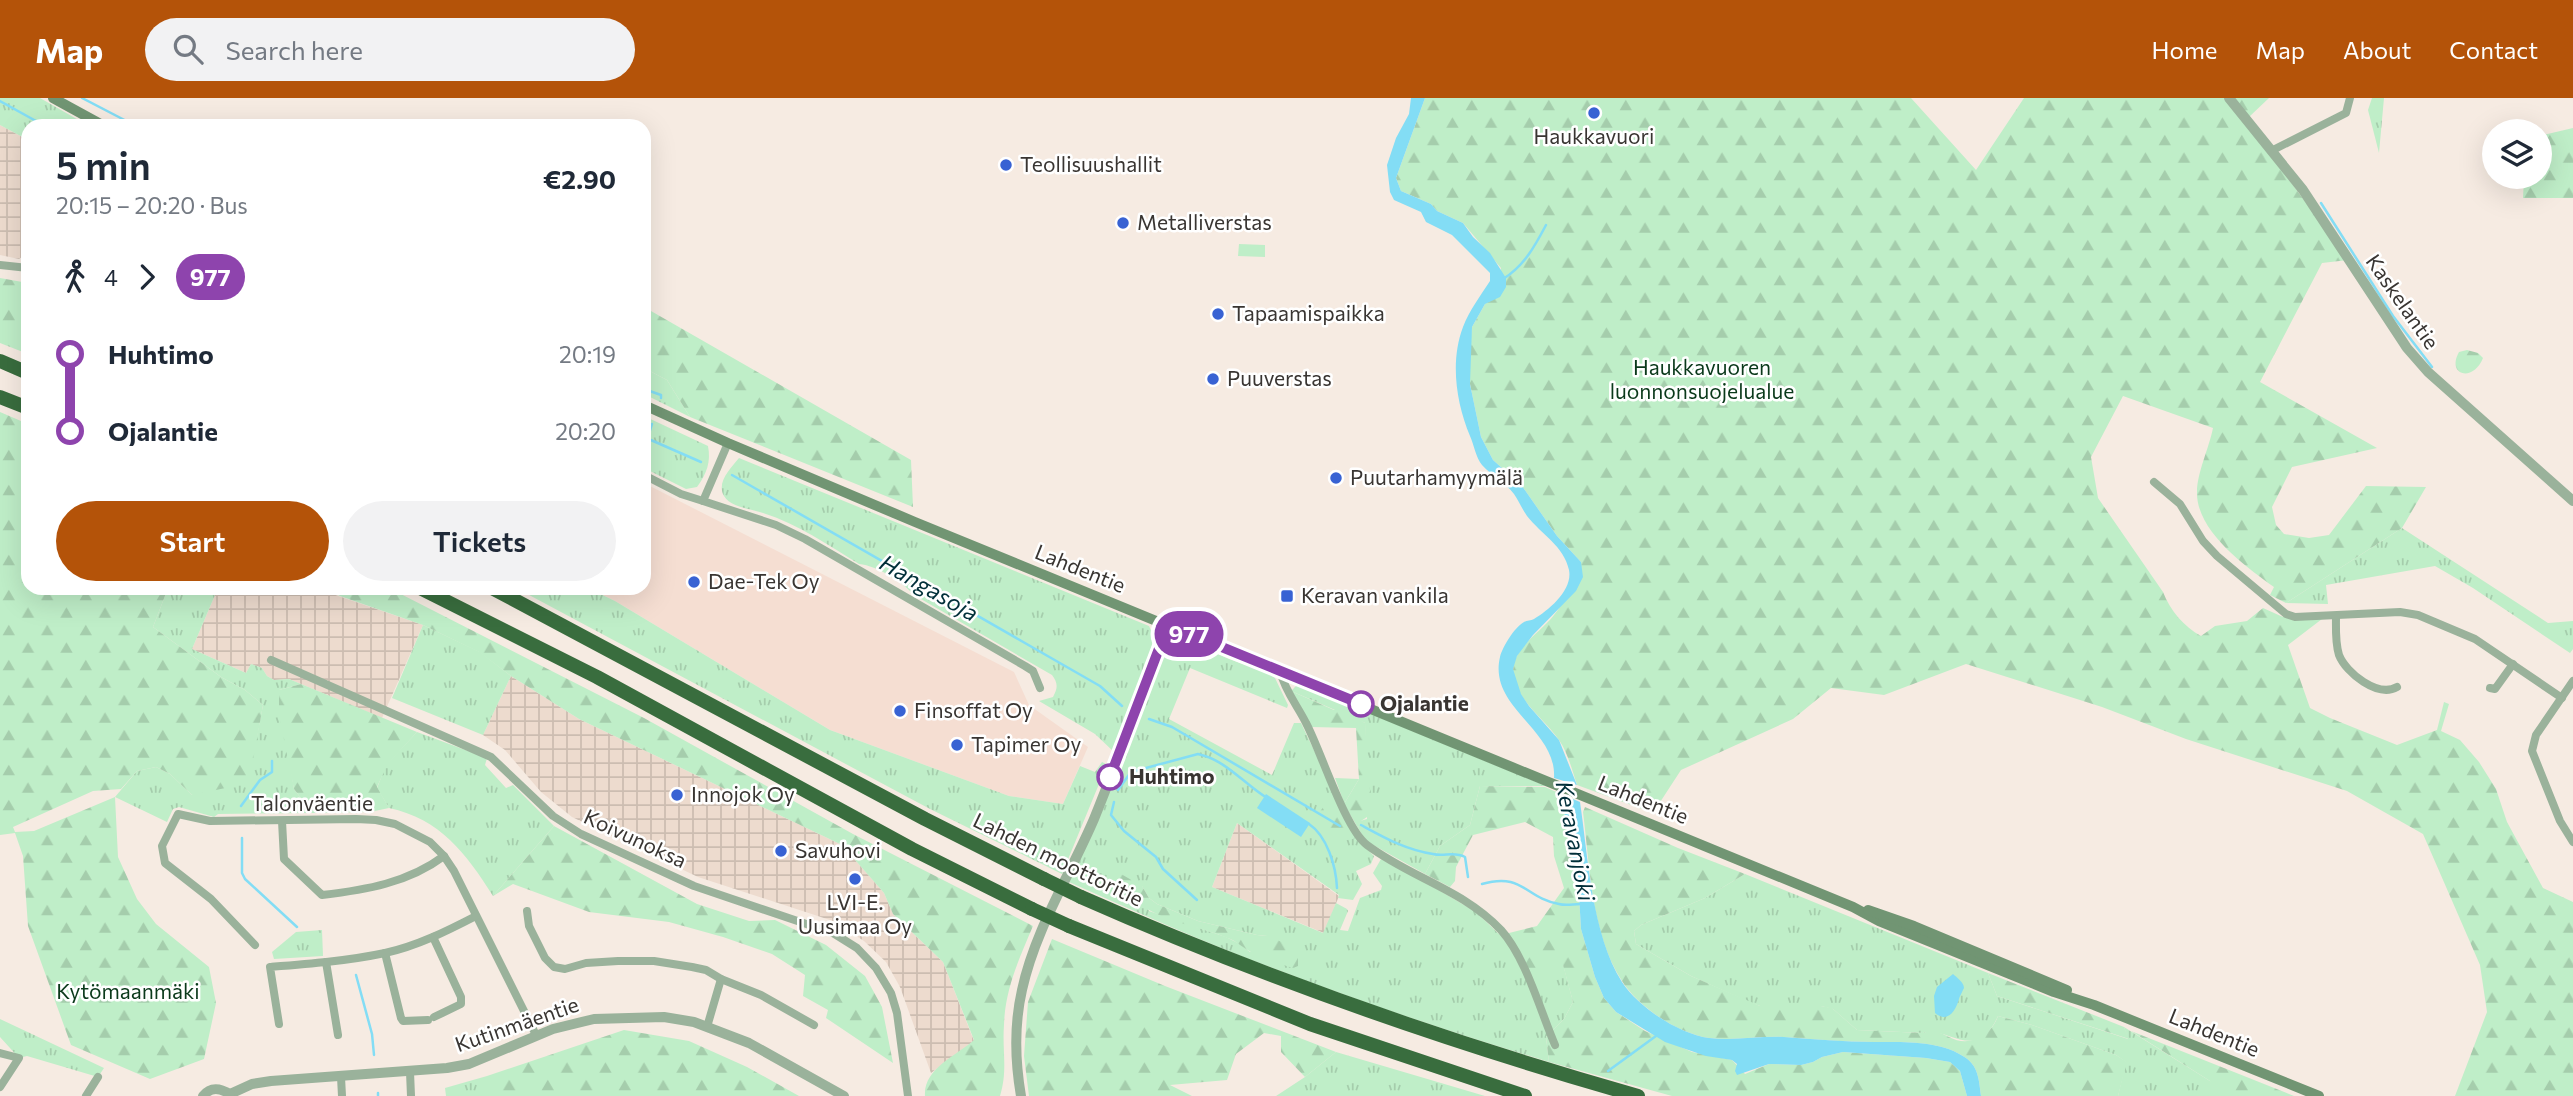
<!DOCTYPE html>
<html lang="en">
<head>
<meta charset="utf-8">
<style>
  body { margin:0; font-family:Commissioner,sans-serif; background:#f2f2f3; color:#1f2937; height:100vh; display:flex; flex-direction:column; font-size:26px; white-space:nowrap }
  * { box-sizing:border-box; margin:0 }
  p { font-size:23px; color:#747a83 }
  .icon { flex:none; width:38px; height:38px; fill:none; stroke:currentColor; stroke-width:2; stroke-linecap:round; stroke-linejoin:round }
  .map { position:relative; flex:1; overflow:hidden }
  .panel { position:absolute; left:21px; top:21px; width:630px; height:476px; display:flex; flex-direction:column; background:#fff; border-radius:21px; box-shadow:0 7px 28px #0002 }
  .panel>* { flex:none }
  .badge { padding:0 14px; border-radius:23px; font-size:24px; line-height:46px }
  .fabs { position:absolute; left:2482px; top:21px; display:grid; gap:14px }
  .fabs a { display:grid; place-items:center; width:70px; height:70px; border-radius:50%; background:#fff; box-shadow:0 7px 28px #0002; font-size:35px }
  .map>.badge { position:absolute; translate:-50% -50%; box-shadow:0 0 0 4px #fff }
  .legs { display:flex; align-items:center; gap:10px; height:77px; padding:0 35px; font-size:23px }
  .legs p { margin-inline-start:auto }
  .summary { display:flex; align-items:center; justify-content:space-between; height:119px; padding:0 35px }
  h1 { font-size:38px; font-weight:600; line-height:52px }
  .cta { display:flex; gap:14px; margin-top:auto; padding:14px 35px }
  .cta a { flex:1; height:80px; border-radius:42px; background:#b45309; color:#fff; font-size:28px; font-weight:600; line-height:80px; text-align:center }
  .cta a+a { background:#f2f2f3; color:#1f2937 }
  ul { padding:0 35px; list-style:none }
  li { display:flex; align-items:center; gap:24px; height:77px; font-size:26px }
  li i { display:grid; place-items:center; width:10px; height:100%; margin:0 9px; background:currentColor }
  li i::after { content:''; width:18px; height:18px; margin:-9px; border:5px solid; border-radius:50%; background:#fff }
  li p { margin-inline-start:auto }
  li:first-child i { background:linear-gradient(#0000 50%,currentColor 0) }
  li:last-child i { background:linear-gradient(currentColor 50%,#0000 0) }
  header { display:flex; align-items:center; gap:42px; box-sizing:border-box; height:98px; padding:0 35px; background:#b45309; color:#fff }
  header strong { font-size:33px }
  nav { display:flex; gap:38px; margin-inline-start:auto; font-size:24px }
  .search { width:490px; height:63px; background:#f2f2f3; display:flex; align-items:center; gap:18px; box-sizing:border-box; padding:0 24px; border-radius:38px; color:#747a83; font-size:26px }
  .map>svg:first-child { display:block }
  .commercial { fill:#f5ded2 }
  .industrial { fill:url(#industrial-grid) }
  .grass { fill:url(#grass-tufts); fill-rule:evenodd }
  .forest { fill:url(#forest-firs) }
  .pitch { fill:#bfeec8 }
  .water { fill:#83ddf5 }
  .lines { fill:none; stroke-linecap:round; stroke-linejoin:round }
  .stream { stroke:#83ddf5; stroke-width:2.5 }
  .minor { stroke:#9ab29b; stroke-width:8 }
  .tertiary { stroke:#9ab29b; stroke-width:10 }
  .secondary { stroke:#719573; stroke-width:10 }
  .motorway { stroke:#396d3e; stroke-width:14 }
  .motorway-bridge { stroke:#396d3e; stroke-width:14 }
  .line-1-casing { stroke:#fff; stroke-width:16 }
  .line-1 { stroke:#8e44ad; stroke-width:10 }
  .poi-dot { fill:#3862d3; stroke:#fff; stroke-width:2.5 }
  .stop-1-dot { fill:#fff; stroke:#8e44ad; stroke-width:3.5 }
  .labels { text-anchor:middle; stroke-width:5; stroke-linejoin:round; paint-order:stroke }
  .poi-label { font-size:21px; fill:#393532; stroke:#fff; text-anchor:start }
  .street-label { font-size:21px; fill:#393532; stroke:#fff }
  .park-label { font-size:21px; fill:#0a391a; stroke:#fff }
  .stop-label { font-size:21px; font-weight:bold; fill:#393532; stroke:#fff; text-anchor:start }
  .water-label { font-size:23px; font-style:italic; fill:#012f39; stroke:#fff }
</style>
</head>
<body>
<header>
<strong>Map</strong>
<div class="search"><svg class="icon" aria-label="search" viewBox="0 0 24 24"><circle cx="10" cy="10" r="6"/><path d="M15 15l6 6"/></svg>Search here</div>
<nav><a>Home</a><a>Map</a><a>About</a><a>Contact</a></nav>
</header>
<div class="map">
<svg width="2573" height="998" viewBox="0 0 2573 998">
  <defs>
    <pattern id="industrial-grid" width="8" height="8" patternUnits="userSpaceOnUse" patternTransform="scale(1.75)"><rect width="8" height="8" fill="#eddbce"/><path d="M0 4h8M4 0v8" fill="none" stroke="#ccbdb1"/></pattern>
    <pattern id="grass-tufts" width="24" height="20" patternUnits="userSpaceOnUse" patternTransform="scale(1.75)"><rect width="24" height="20" fill="#bfeec8"/><path d="M3 7l-1-3M5 7V3M7 7l1-3M15 17l-1-3M17 17v-4M19 17l1-3" fill="none" stroke="#a5cdac"/></pattern>
    <pattern id="forest-firs" width="22" height="20" patternUnits="userSpaceOnUse" patternTransform="scale(1.75)"><rect width="22" height="20" fill="#bfeec8"/><path d="M5 1l3.5 6h-7zM16 11l3.5 6h-7z" fill="#a5cdac"/></pattern>
  </defs>
  <rect width="100%" height="100%" fill="#f6ebe2"/>
  <polygon class="commercial" points="644,385 1014,574 1029,607 1088,649 1063,706 1009,698 830,632 615,503 588,490 644,490"/>
  <g class="industrial">
    <polygon points="0,27 28,42 28,155 19,161 0,157"/>
    <polygon points="218,490 315,490 423,527 382,620 289,581 274,582 267,578 262,570 251,566 246,575 192,551"/>
    <polygon points="511,578 579,621 842,747 884,795 893,816 943,864 974,943 931,975 900,889 886,864 864,843 833,823 698,779 572,719 541,694 505,652 483,637"/>
    <polygon points="1237,725 1339,798 1324,835 1212,789"/>
  </g>
  <g class="grass">
    <polygon points="0,0 40,0 89,28 28,28 28,42 0,27"/>
    <polygon points="2372,0 2384,0 2379,55 2368,12"/>
    <polygon points="644,270 667,282 690,319 644,296"/>
    <path d="M644 318 708 348C711 364 707 375 697 389L686 391 644 370Z"/>
    <path d="M739 360 1149 528 1154 539 1151 554 1114 654 1095 636 1039 603 1053 599C1058 590 1058 585 1052 577L914 497C901 483 878 468 859 466 828 447 798 426 763 415 751 411 730 409 724 398 716 384 731 370 739 360Z"/>
    <polygon points="2402,430 2548,525 2573,523 2573,551 2570,555 2473,490 2435,468 2326,487 2328,506 2286,505"/>
    <polygon points="168,490 218,490 192,551 246,575 251,566 262,570 267,578 274,582 289,581 301,586 279,592 294,691 312,715 218,716 214,719 179,709 173,711 167,724 115,699 137,673 156,669 170,676 192,697 257,638 263,607 245,592 221,579 153,529"/>
    <polygon points="516,490 588,490 615,503 830,632 1009,698 1063,706 1080,668 1095,674 1102,664 1106,666 1106,669 1062,776 930,711"/>
    <polygon points="423,527 480,554 511,578 483,637 392,600"/>
    <path d="M1182 540 1229 561 1266 574 1275 580 1288 607 1287 610 1190 570 1169 621 1272 677 1294 625H1301L1356 740 1374 758 1371 766 1356 773 1362 786 1353 802 1338 800 1339 797 1237 725 1212 789 1323 835 1336 805 1347 811 1348 813 1340 832 1348 833 1360 800 1381 792 1382 788 1373 775 1381 761 1391 764 1476 814 1499 836 1563 866 1573 904 1564 921 1546 939 1549 964C1460 937 1372 908 1286 875 1212 848 1141 816 1069 784L1162 557 1172 543ZM1142 788 1149 800 1157 806 1198 823 1257 837 1267 838 1250 854 1240 846 1226 839 1149 813Z"/>
    <polygon points="1297,587 1301,587 1546,688 1480,688 1470,727 1440,748 1425,776 1366,743 1358,730 1360,723 1367,721 1365,625 1291,593"/>
    <path d="M417 634 487 660 485 667 506 690 513 687 554 728 493 798C466 755 440 721 389 710L377 690 386 667Z"/>
    <polygon points="1335,680 1359,681 1344,706 1344,705"/>
    <path d="M1745 776 1988 875 1997 898 2128 941 2124 929 2210 983 2258 998H2118L2126 964 2116 957 2032 927 1998 918C1976 967 1948 927 1923 935L1857 932 1833 911 1821 908H1760L1749 904 1691 878 1636 846 1634 833 1641 827 1705 800Z"/>
    <polygon points="322,832 323,858 274,861 272,854 296,834"/>
    <polygon points="0,921 104,970 98,979 27,958 19,960 0,939"/>
    <polygon points="1336,954 1485,998 1276,998 1305,979"/>
    <polygon points="487,978 543,998 446,998 445,990"/>
  </g>
  <g class="forest">
    <path d="M1425 0H1911L1976 72 2024 0H2229L2348 162 2322 165 2260 284 2377 350 2292 369 2272 409 2276 427 2284 436 2309 440 2329 437 2366 388 2426 389 2402 430 2286 505 2270 497 2274 489C2246 469 2196 433 2197 394 2197 375 2209 350 2213 330L2123 298 2091 359 2098 400 2163 494C2170 512 2184 529 2201 538L2215 528 2247 523 2263 510 2283 519 2322 521 2288 547 2310 610 2330 620 2397 647 2437 632 2444 604 2449 606 2441 633 2460 642 2479 664 2496 691 2507 724 2543 790 2573 804V998H2455L2487 914 2480 867 2423 736 2347 693 2186 641 2102 609 1966 566 1884 597 1831 590 1793 621 1681 672 1653 715 1577 687C1572 672 1568 655 1559 642 1544 619 1498 589 1518 556 1528 540 1543 531 1554 517 1566 503 1573 481 1581 464L1557 438 1522 388 1493 362 1481 339 1470 286V245L1472 229 1485 206 1494 200 1501 170 1463 125 1437 113 1431 106 1401 93 1396 80Z"/>
    <polygon points="2233,0 2269,0 2249,19"/>
    <polygon points="2573,30 2573,100 2523,100 2524,79 2539,79 2539,38"/>
    <polygon points="0,180 28,185 28,256 0,245"/>
    <polygon points="644,209 911,362 913,409 690,319 667,282 644,270"/>
    <path d="M2467 252 2478 255 2483 260C2473 285 2446 277 2459 254Z"/>
    <polygon points="0,314 28,326 28,490 168,490 153,529 221,579 245,592 263,607 251,674 235,688 192,697 170,676 156,669 137,673 121,691 93,693 13,729 15,734 34,733 115,699 118,759 137,801 156,826 209,869 216,905 204,961 150,981 71,947 28,828 23,758 15,735 0,737"/>
    <path d="M323 490H389L644 620 853 736 1033 828C1019 861 1005 891 1004 927 1002 953 1008 972 1000 998H925C923 971 956 958 974 942L943 864 893 816 884 795 842 747 579 621 511 578 479 554 423 527 340 498Z"/>
    <polygon points="301,586 417,634 387,667 377,689 389,710 370,714 312,715 294,691 279,617 279,592"/>
    <polygon points="1291,593 1334,612 1343,612 1365,625 1371,706 1370,717 1361,723 1358,730 1344,706 1359,681 1356,630 1311,629"/>
    <polygon points="1480,688 1545,689 1561,696 1579,797 1581,831 1595,879 1604,900 1616,914 1645,933 1692,954 1732,962 1745,976 1769,966 1801,967 1813,964 1822,959 1843,954 1926,960 1950,964 1960,973 1967,998 1672,998 1549,964 1546,939 1564,921 1573,904 1563,867 1527,874 1505,836 1537,828 1564,790 1554,758 1553,739 1525,724 1473,737 1456,769 1455,783 1450,789 1425,776 1440,748 1470,727"/>
    <path d="M1339 705 1356 740C1340 746 1321 735 1317 718L1324 708Z"/>
    <path d="M1585 709 1678 750 1745 776 1705 800 1641 827 1634 833 1636 846 1691 878 1760 908H1821L1832 910 1857 932 1923 935C1934 931 1940 935 1949 939 1969 950 1991 938 1998 918L2032 927 2116 957 2127 964 2118 998H1981C1979 984 1979 969 1966 960 1941 942 1903 944 1874 944 1843 944 1814 941 1783 939 1759 938 1733 943 1709 940 1679 936 1638 909 1622 883 1591 835 1590 769 1583 714Z"/>
    <polygon points="554,728 697,806 749,823 775,822 826,847 865,878 882,909 893,965 826,920 828,912 803,898 805,877 772,856 723,839 669,824 589,814 513,786 493,798"/>
    <path d="M1121 776 1142 788 1149 800 1157 806 1198 823 1257 837 1267 838 1282 844 1298 859V868L1293 870C1280 866 1265 861 1253 855 1244 851 1238 844 1230 841 1191 824 1139 823 1118 780Z"/>
    <polygon points="1052,841 1165,888 1336,954 1305,979 1281,954 1281,938 1264,935 1236,956 1227,982 1170,987 1192,998 1029,998 1024,958 1028,904"/>
    <polygon points="1988,875 2124,929 2129,941 1997,898"/>
    <polygon points="624,932 689,943 747,969 799,998 490,998 487,978"/>
    <polygon points="2131,933 2294,998 2216,998 2210,983"/>
  </g>
  <polygon class="pitch" points="1239,146 1265,147 1265,159 1238,158"/>
  <g class="water">
    <path d="M1411 0H1425L1396 80 1401 93 1431 106 1437 113 1463 125 1473 139 1490 155 1506 180V189L1500 199 1485 206 1472 229 1470 286 1481 339 1493 362 1522 388 1557 438 1581 464 1583 479 1576 493 1533 537 1517 558 1513 571 1521 596 1529 608 1559 642 1577 687 1554 680C1557 631 1488 610 1500 559 1503 548 1514 530 1524 524 1527 522 1531 523 1534 521 1549 512 1573 492 1569 472 1564 448 1541 436 1527 418 1522 411 1519 403 1514 396 1505 384 1492 378 1482 367 1476 360 1474 347 1470 338 1456 305 1450 263 1463 229 1469 213 1481 197 1490 183V175L1452 137 1426 124 1421 114 1394 102 1390 94 1387 67 1396 40 1409 16Z"/>
    <polygon points="1266,696 1310,725 1301,739 1257,710"/>
    <path d="M1561 696 1580 704C1588 758 1592 837 1622 884 1638 909 1679 936 1709 940 1733 943 1759 938 1784 939 1814 941 1844 944 1874 944 1903 944 1941 942 1966 960 1979 969 1979 984 1981 998H1967L1960 973 1950 964 1926 960 1843 954 1822 959 1813 964 1801 967 1769 966 1737 977 1735 973 1737 966 1732 962 1706 958 1665 944 1616 914 1604 900 1595 879 1581 831 1579 797Z"/>
    <path d="M1953 876C1956 879 1964 884 1964 890 1964 890 1959 900 1959 901 1956 912 1948 926 1935 915L1934 898 1937 889Z"/>
  </g>
  <g class="lines">
    <g class="stream">
      <polyline points="82,0 136,28"/>
      <polyline points="0,3 45,28"/>
      <polyline points="2321,105 2393,218 2432,269"/>
      <path d="M1503 181C1524 168 1535 148 1546 127"/>
      <polyline points="644,291 661,297 661,300"/>
      <polyline points="644,339 701,364"/>
      <polyline points="648,339 652,326"/>
      <polyline points="732,377 1100,588 1122,608"/>
      <polyline points="1149,621 1172,629 1340,728"/>
      <path d="M1118 692 1131 674 1198 656C1226 662 1244 686 1267 700"/>
      <polyline points="1114,704 1111,717 1124,733 1156,759 1163,771 1197,802"/>
      <polyline points="241,708 260,682 272,674 272,663"/>
      <path d="M1309 726C1327 738 1336 768 1337 790"/>
      <path d="M1361 727C1385 740 1406 752 1433 756 1444 759 1454 753 1465 759L1468 779"/>
      <polyline points="242,740 242,775 245,781 297,829"/>
      <path d="M1482 786C1523 774 1525 800 1559 806 1566 808 1573 806 1581 806"/>
      <polyline points="356,877 372,936 374,957"/>
      <polyline points="1608,973 1656,938"/>
      <polyline points="378,995 378,998"/>
    </g>
    <g class="minor">
      <polyline points="2271,53 2346,15 2350,0"/>
      <polyline points="0,167 28,170"/>
      <polyline points="728,345 703,403 776,427 805,441 1025,568 1033,573 1040,590"/>
      <polyline points="644,377 681,396 703,403"/>
      <polyline points="2154,384 2180,406 2203,443 2217,458 2286,516 2295,519 2400,514 2418,517 2475,541 2562,600"/>
      <path d="M2336 518C2336 531 2335 544 2339 557 2346 575 2378 600 2397 589"/>
      <polyline points="271,562 491,659 553,718 581,736 694,788 833,835 857,850 876,870 891,895 897,915 908,998"/>
      <path d="M1280 573C1285 593 1297 607 1306 625 1321 653 1345 731 1367 747 1411 780 1462 791 1501 832 1526 860 1540 912 1555 947"/>
      <polyline points="2573,583 2536,637 2532,653 2560,723 2573,744"/>
      <polyline points="2490,590 2495,591 2513,566"/>
      <path d="M282 723 284 761 322 797C365 792 408 785 444 758"/>
      <polyline points="527,813 529,828 545,860 554,869 565,871 586,865 618,863 654,863 692,869 706,872 721,881 761,897 814,927"/>
      <polyline points="433,839 461,899 461,906 434,919"/>
      <polyline points="255,847 211,801 165,765 162,748 178,716 210,723 356,721 376,722 395,726 430,744 444,758 454,773 536,937"/>
      <polyline points="385,855 401,920 403,923 428,922"/>
      <polyline points="326,864 338,937"/>
      <path d="M279 926 270 869C308 866 347 863 385 855 417 848 447 833 476 818"/>
      <polyline points="707,929 721,881"/>
      <polyline points="0,955 19,960 0,989"/>
      <polyline points="410,974 411,998"/>
      <polyline points="341,979 342,998"/>
      <polyline points="86,998 98,979"/>
    </g>
    <g class="tertiary">
      <polyline points="2229,0 2303,92 2407,250 2428,274 2573,403"/>
      <polyline points="230,996 252,986 271,983 447,970 469,966 553,931 594,921 664,919 694,924 749,945 844,998"/>
      <path d="M203 998C211 988 220 990 230 996"/>
      <path d="M1021 998C1015 963 1014 927 1022 892 1035 832 1070 777 1094 721 1120 657 1143 592 1168 527"/>
    </g>
    <g class="secondary">
      <polyline points="53,0 104,28"/>
      <polyline points="644,307 728,345 915,424 1853,809 1879,823 2054,894 2094,907 2319,998"/>
      <polyline points="1868,812 1914,828 2067,892"/>
    </g>
    <g class="motorway">
      <polyline points="0,263 28,275"/>
      <polyline points="0,299 28,310"/>
      <polyline points="420,490 597,579 912,751 1032,811"/>
      <polyline points="492,490 925,721 1044,781"/>
      <path d="M1081 799C1262 879 1448 944 1638 998"/>
      <polyline points="1069,828 1310,926 1525,998"/>
    </g>
    <g class="motorway-bridge">
      <polyline points="1044,781 1081,799"/>
      <polyline points="1032,811 1069,828"/>
    </g>
  </g>
  <g class="lines">
    <defs>
      <polyline id="line-1" points="1110,679 1168,527 1361,606"/>
    </defs>
    <use href="#line-1" class="line-1-casing"/>
    <use href="#line-1" class="line-1"/>
  </g>
  <g class="poi-dot">
    <circle cx="1594" cy="15" r="7"/>
    <circle cx="1006" cy="67" r="7"/>
    <circle cx="1123" cy="125" r="7"/>
    <circle cx="1218" cy="216" r="7"/>
    <circle cx="1213" cy="281" r="7"/>
    <circle cx="1336" cy="380" r="7"/>
    <circle cx="694" cy="484" r="7"/>
    <rect x="1280" y="491" width="14" height="14" rx="3.5"/>
    <circle cx="900" cy="613" r="7"/>
    <circle cx="957" cy="647" r="7"/>
    <circle cx="677" cy="697" r="7"/>
    <circle cx="781" cy="753" r="7"/>
    <circle cx="855" cy="781" r="7"/>
  </g>
  <g class="stop-1-dot">
    <circle cx="1361" cy="606" r="12"/>
    <circle cx="1110" cy="679" r="12"/>
  </g>
  <g class="labels">
    <g class="poi-label">
      <text x="1594" y="46" text-anchor="middle">Haukkavuori</text>
      <text x="1020" y="74">Teollisuushallit</text>
      <text x="1137" y="132">Metalliverstas</text>
      <text x="1232" y="223">Tapaamispaikka</text>
      <text x="1227" y="288">Puuverstas</text>
      <text x="1350" y="387">Puutarhamyymälä</text>
      <text x="708" y="491">Dae-Tek Oy</text>
      <text x="1301" y="505">Keravan vankila</text>
      <text x="914" y="620">Finsoffat Oy</text>
      <text x="971" y="654">Tapimer Oy</text>
      <text x="691" y="704">Innojok Oy</text>
      <text x="795" y="760">Savuhovi</text>
      <text x="855" y="812" text-anchor="middle">LVI-E.<tspan x="855" dy="24">Uusimaa Oy</tspan></text>
    </g>
    <g class="street-label">
      <text transform="translate(2402 204) rotate(55)" y="7">Kaskelantie</text>
      <text transform="translate(1080 471) rotate(22)" y="7">Lahdentie</text>
      <text transform="translate(1643 702) rotate(22)" y="7">Lahdentie</text>
      <text x="312" y="713">Talonväentie</text>
      <text transform="translate(635 741) rotate(25)" y="7">Koivunoksa</text>
      <text transform="translate(1058 762) rotate(26)" y="7">Lahden moottoritie</text>
      <text transform="translate(517 927) rotate(-19)" y="7">Kutinmäentie</text>
      <text transform="translate(2214 935) rotate(22)" y="7">Lahdentie</text>
    </g>
    <g class="park-label">
      <text x="1702" y="277">Haukkavuoren<tspan x="1702" dy="24">luonnonsuojelualue</tspan></text>
      <text x="128" y="901">Kytömaanmäki</text>
    </g>
    <g class="stop-label">
      <text x="1380" y="613">Ojalantie</text>
      <text x="1129" y="686">Huhtimo</text>
    </g>
    <g class="water-label">
      <text transform="translate(929 490) rotate(30)" y="8">Hangasoja</text>
      <text transform="translate(1575 743) rotate(79)" y="8">Keravanjoki</text>
    </g>
  </g>
</svg>
<div class="fabs">
<a><svg class="icon" aria-label="layers" viewBox="0 0 24 24"><path d="M12 4l9 5-9 5-9-5zM3 14l9 5 9-5"/></svg></a>
</div>
<b class="badge" style="left:1189px;top:536px;background:#8e44ad;color:#fff">977</b>
<section class="panel">
<div class="summary"><div><h1>5 min</h1><p>20:15 – 20:20 · Bus</p></div><b>€2.90</b></div>
<div class="legs"><svg class="icon" aria-label="walk" viewBox="0 0 24 24"><circle cx="13" cy="4" r="2"/><path d="M13 8l-2 6 4 7M11 14l-3 7M7 12l3-4h3l4 4"/></svg>4<svg class="icon" aria-label="forward" viewBox="0 0 24 24"><path d="M9 5l7 7-7 7"/></svg><b class="badge" style="background:#8e44ad;color:#fff">977</b></div>
<ul>
<li><i style="color:#8e44ad"></i><b>Huhtimo</b><p>20:19</p></li>
<li><i style="color:#8e44ad"></i><b>Ojalantie</b><p>20:20</p></li>
</ul>
<div class="cta"><a>Start</a><a>Tickets</a></div>
</section>
</div>
</body>
</html>
